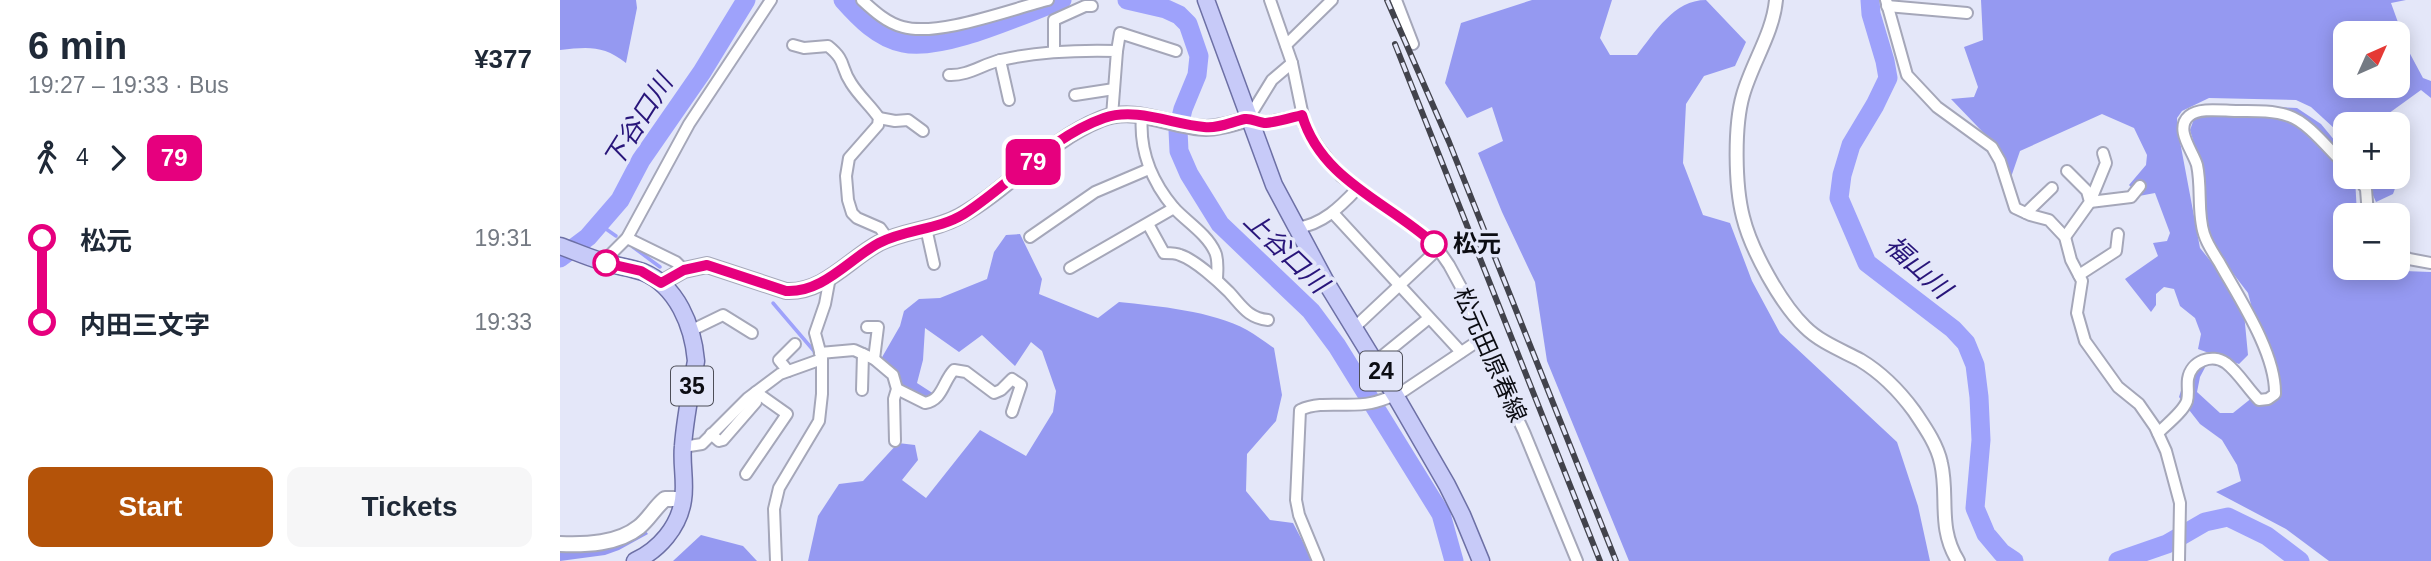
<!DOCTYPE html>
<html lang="en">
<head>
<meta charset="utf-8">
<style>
  body { margin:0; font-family:Arial,"Noto Sans JP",sans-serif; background:#f6f6f7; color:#1f2937; height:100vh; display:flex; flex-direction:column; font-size:26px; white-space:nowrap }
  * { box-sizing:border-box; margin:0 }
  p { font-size:23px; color:#747a83 }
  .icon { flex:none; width:38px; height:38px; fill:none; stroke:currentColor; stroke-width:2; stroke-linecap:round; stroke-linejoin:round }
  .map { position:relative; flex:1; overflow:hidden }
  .panel { display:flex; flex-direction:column; background:#fff; width:560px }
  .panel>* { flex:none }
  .badge { padding:0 14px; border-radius:10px; font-size:24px; line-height:46px }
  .needle { width:46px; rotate:45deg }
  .fabs { position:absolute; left:1773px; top:21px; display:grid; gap:14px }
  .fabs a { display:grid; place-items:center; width:77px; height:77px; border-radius:14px; background:#fff; box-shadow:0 4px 18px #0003; font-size:35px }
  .map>.badge { position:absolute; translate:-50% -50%; box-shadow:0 0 0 4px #fff }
  .legs { display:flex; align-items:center; gap:10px; height:77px; padding:0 28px; font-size:23px }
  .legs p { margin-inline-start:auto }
  .summary { display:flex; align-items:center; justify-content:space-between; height:119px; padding:0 28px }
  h1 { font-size:38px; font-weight:700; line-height:52px }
  .button { display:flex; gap:14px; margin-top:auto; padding:14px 28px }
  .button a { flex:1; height:80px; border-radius:14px; background:#b45309; color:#fff; font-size:28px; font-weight:700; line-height:80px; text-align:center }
  .button a+a { background:#f6f6f7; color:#1f2937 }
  ul { padding:0 28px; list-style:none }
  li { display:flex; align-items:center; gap:24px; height:84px; font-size:26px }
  li i { display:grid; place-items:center; width:10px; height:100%; margin:0 9px; background:currentColor }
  li i::after { content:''; width:18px; height:18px; margin:-9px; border:5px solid; border-radius:50%; background:#fff }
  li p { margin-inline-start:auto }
  li:first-child i { background:linear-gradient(#0000 50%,currentColor 0) }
  li:last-child i { background:linear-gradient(currentColor 50%,#0000 0) }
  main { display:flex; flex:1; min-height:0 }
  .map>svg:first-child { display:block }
  .forest { fill:#9599f1; fill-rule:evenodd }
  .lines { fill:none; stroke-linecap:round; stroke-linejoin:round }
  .stream { stroke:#9ea2fb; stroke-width:3.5 }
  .river { stroke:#9ea2fb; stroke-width:19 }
  .minor-casing { stroke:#a5a7b9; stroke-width:14 }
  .tertiary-casing { stroke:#a5a7b9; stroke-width:16 }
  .secondary-casing { stroke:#a5a7b9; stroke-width:18 }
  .primary-casing { stroke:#6d70a5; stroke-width:19 }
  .minor { stroke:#fff; stroke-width:10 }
  .tertiary { stroke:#fff; stroke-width:12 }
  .secondary { stroke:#fff; stroke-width:14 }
  .primary { stroke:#c7caf8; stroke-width:16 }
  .rail-casing { stroke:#42434c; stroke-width:6 }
  .rail { stroke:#e4e7f9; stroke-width:3.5; stroke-dasharray:10; stroke-linecap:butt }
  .line-1-casing { stroke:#fff; stroke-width:16 }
  .line-1 { stroke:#e6007e; stroke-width:10 }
  .stop-1-dot { fill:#fff; stroke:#e6007e; stroke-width:3.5 }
  .labels { text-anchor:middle; stroke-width:7; stroke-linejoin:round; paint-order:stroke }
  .shield { fill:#e4e7f9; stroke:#4d4e58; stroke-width:2 }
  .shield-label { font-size:23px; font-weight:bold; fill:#0c0d13 }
  .stop-label { font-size:24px; font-weight:bold; fill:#0c0d13; stroke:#e4e7f9; text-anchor:start }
  .street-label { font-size:24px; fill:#0c0d13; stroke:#e4e7f9 }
  .water-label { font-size:26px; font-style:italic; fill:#28157a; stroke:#e4e7f9 }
</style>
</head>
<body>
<main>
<section class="panel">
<div class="summary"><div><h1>6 min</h1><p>19:27 – 19:33 · Bus</p></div><b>¥377</b></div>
<div class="legs"><svg class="icon" aria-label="walk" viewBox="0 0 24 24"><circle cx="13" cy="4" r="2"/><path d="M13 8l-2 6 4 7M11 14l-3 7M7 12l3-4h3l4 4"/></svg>4<svg class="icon" aria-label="forward" viewBox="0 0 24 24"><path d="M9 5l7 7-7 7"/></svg><b class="badge" style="background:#e6007e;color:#fff">79</b></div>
<ul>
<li><i style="color:#e6007e"></i><b>松元</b><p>19:31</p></li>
<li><i style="color:#e6007e"></i><b>内田三文字</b><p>19:33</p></li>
</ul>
<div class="button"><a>Start</a><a>Tickets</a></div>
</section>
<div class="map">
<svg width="1871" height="561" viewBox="0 0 1871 561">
  <rect width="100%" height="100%" fill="#e4e7f9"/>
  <g class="forest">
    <path d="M0 0H76L77 8 66 63C43 45 28 47 0 50Z"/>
    <path d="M972 0H1052L1040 38 1050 55H1077C1095 32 1114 0 1146 0L1186 42 1175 66 1144 76 1126 104 1123 163 1143 215 1170 223 1192 281 1220 333 1337 442 1358 506 1370 561H1069L987 361 975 282 942 212 918 153 943 141 932 107 907 118 885 83 901 23Z"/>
    <path d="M1421 0H1846L1831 3 1848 50 1863 78 1871 81V98L1861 90 1814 124H1785V142L1775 129 1751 107 1736 100 1649 98 1622 111 1617 118 1618 131 1640 248 1674 290 1684 313 1688 355 1679 364 1638 349 1641 334 1635 318 1620 306 1614 289 1604 287 1596 294V305L1591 312 1565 279 1598 256 1593 243 1607 241 1610 233 1595 193 1579 196 1569 185 1586 165 1587 155 1574 128 1542 114 1460 151 1449 183 1442 152 1391 99 1414 97 1418 87 1404 47 1423 40ZM1785 33H1838V86H1785Z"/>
    <polygon points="1666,104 1737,108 1761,124 1785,153 1785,177 1795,177 1797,215 1785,215 1785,268 1838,267 1844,271 1871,272 1871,561 1769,561 1726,529 1656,492 1681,481 1677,465 1662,440 1640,424 1619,397 1629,365 1650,358 1640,377 1637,392 1660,413 1673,413 1693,397 1714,391 1688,293 1659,255 1649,232 1645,214 1645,181 1630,130 1636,113"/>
    <polygon points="1838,164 1842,169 1833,194 1816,202 1805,177 1838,177"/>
    <path d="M460 234 482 279 479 294 538 318 559 302C597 306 653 311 687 330 696 335 705 342 714 348L722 395 716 421 687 454 686 491 710 520 733 523 753 561H248L258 516 279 484 303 481 338 443 355 445 358 460 342 480 366 498 420 430 466 456 493 412 496 391 482 351 471 342 455 366 422 335 399 352 365 328 363 360 357 383 374 394 367 399 342 388 337 373 321 359 340 326 344 311 359 299 380 298 427 279 434 252 446 235Z"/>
    <polygon points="85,530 88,534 59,550 45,555 0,561 0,549"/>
    <polygon points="141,535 183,546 197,561 113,561"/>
  </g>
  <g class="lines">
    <g class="stream">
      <polyline points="39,224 56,236"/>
      <polyline points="73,247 100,267"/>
      <polyline points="213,303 254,351 255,356"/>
      <polyline points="210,535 211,559"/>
    </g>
    <g class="river">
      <path d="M283 0C299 18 318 38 343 43 383 52 463 14 502 0"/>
      <polyline points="567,0 606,9 619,15 628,24 639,56 637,75 623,109 618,130 619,151 629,174 660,224 751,311 777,346 881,514 894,561"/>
      <polyline points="1310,0 1311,14 1325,61 1328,78 1315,105 1291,145 1282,175 1279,198 1307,263 1393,329 1406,343 1415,365 1419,397 1421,440 1415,508 1426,534 1442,553 1454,561"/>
      <polyline points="0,258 28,237 60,200 81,160 142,72 186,0"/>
      <polyline points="1558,561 1607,544 1645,522 1668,517 1707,536 1740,561"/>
    </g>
    <defs>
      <g id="minor">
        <path d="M302 0C314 11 327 23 343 27 379 37 451 9 488 0"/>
        <polyline points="710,0 732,63 745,126 759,148 781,176 857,229 878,249 889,265 908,300 921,339 964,432 1017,561"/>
        <polyline points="836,0 853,44"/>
        <polyline points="1326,0 1347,75 1377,107 1432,147 1440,161 1455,208 1470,215 1489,220 1505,237 1511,260 1522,281 1517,313 1525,341 1558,387 1579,404 1595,427 1606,451 1620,503 1619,561"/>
        <polyline points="1327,6 1407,13"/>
        <path d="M233 45 244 48 268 46C287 61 280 67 291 83 299 96 311 106 319 118L318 125 289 158 286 176 288 200 292 213 297 218 320 228 328 239"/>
        <polyline points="726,45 772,0"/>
        <polyline points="557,51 560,33 616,51"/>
        <polyline points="494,52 494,20 525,6 532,6"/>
        <polyline points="440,60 449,100"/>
        <polyline points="732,63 712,80 688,119 704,123 742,115"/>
        <path d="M389 75C408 76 423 64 441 60 479 51 519 50 557 51L552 116"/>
        <polyline points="515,95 554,89"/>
        <path d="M582 116C579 150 592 182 614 208 627 222 647 234 655 252 659 260 657 272 657 280"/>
        <polyline points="319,118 335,121 348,120 363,131"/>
        <polyline points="1543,153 1546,163 1530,202 1571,197 1580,186"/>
        <polyline points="1798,177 1806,189 1808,215"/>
        <polyline points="773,213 901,352"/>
        <polyline points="1466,213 1492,188"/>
        <path d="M588 224 604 253C609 253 616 253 620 255 635 260 658 281 669 292 682 306 688 318 708 320"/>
        <polyline points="366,228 374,264"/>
        <path d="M737 228C763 224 780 207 797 189"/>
        <polyline points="470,237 535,192 589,169"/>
        <polyline points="1505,237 1530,202 1527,191 1507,171"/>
        <polyline points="67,238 116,262 124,270"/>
        <polyline points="1838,253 1849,259 1871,263"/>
        <polyline points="43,262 67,238 129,124 211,0"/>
        <polyline points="510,268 614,208"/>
        <polyline points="1519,275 1556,251 1558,234"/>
        <polyline points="307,327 318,327 314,359"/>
        <polyline points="795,327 878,249"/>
        <polyline points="130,331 163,315 192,333"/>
        <polyline points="260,353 294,350 314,359 333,375 337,389 334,399 335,441"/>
        <polyline points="815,362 869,318"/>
        <polyline points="228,371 219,360 235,344"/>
        <path d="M337 389 365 403C383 400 383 381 394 370L406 372 434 393 441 390 452 379 461 385 452 412"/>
        <polyline points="302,390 303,354"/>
        <path d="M1598 433C1606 425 1623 412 1627 401 1629 394 1627 386 1628 379 1631 361 1652 353 1666 363 1679 373 1687 388 1699 400L1708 399 1715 394C1716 353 1679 298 1659 262 1654 254 1647 244 1644 234 1637 213 1642 188 1637 165 1633 151 1614 129 1629 116 1639 107 1663 111 1676 111 1692 111 1713 110 1729 116 1748 122 1770 151 1785 165"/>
        <polyline points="151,434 159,441 163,440 196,402"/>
        <polyline points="123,447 142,444 188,398 220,374 262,359"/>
        <polyline points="186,474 227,414 196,392"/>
        <polyline points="216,561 214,509 219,488 259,421 262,394 262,359 255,333 265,304 270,277"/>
        <path d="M758 561 739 515 736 500 740 410C762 400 788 408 811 403 822 401 832 396 842 392L921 339"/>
      </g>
      <path id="tertiary" d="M1216 0C1213 33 1192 63 1183 95 1174 126 1175 186 1183 217 1191 250 1221 304 1245 327 1260 342 1281 350 1300 360 1320 372 1340 392 1354 411 1364 426 1377 444 1381 463 1389 497 1377 527 1398 561"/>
      <g id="secondary">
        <path d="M101 283 124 270 147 265 226 291C264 293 289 259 319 243 345 230 375 230 400 216 450 188 487 141 541 119 576 105 611 127 646 128 660 128 675 123 688 119"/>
        <path d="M0 544C26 545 58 544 79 527 89 519 95 507 105 499H123"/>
      </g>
      <g id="primary">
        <polyline points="646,0 714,185 767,284 835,395 887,485 902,515 921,561"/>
        <path d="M0 246C14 251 27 257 41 261 54 266 69 267 83 272 117 286 133 326 136 361 131 389 125 418 123 446 121 464 126 482 123 500 119 527 99 550 75 561"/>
      </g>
    </defs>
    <use href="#minor" class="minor-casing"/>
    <use href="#tertiary" class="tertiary-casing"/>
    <use href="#secondary" class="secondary-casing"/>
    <use href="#primary" class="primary-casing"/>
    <use href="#minor" class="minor"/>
    <use href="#tertiary" class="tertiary"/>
    <use href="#secondary" class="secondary"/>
    <use href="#primary" class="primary"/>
    <defs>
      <g id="rail">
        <polyline points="827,0 889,142 1056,561"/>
        <polyline points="835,44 1040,561"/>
      </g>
    </defs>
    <use href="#rail" class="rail-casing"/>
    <use href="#rail" class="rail"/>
  </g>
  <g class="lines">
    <defs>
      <path id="line-1" d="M46 263 81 271 101 283 124 270 147 265 226 291C263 293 289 259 319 243 346 229 378 230 404 214 451 184 490 137 544 118 576 107 612 124 644 127 658 129 671 122 685 119 692 118 699 123 706 123 717 122 730 118 742 115 761 180 828 202 874 244"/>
    </defs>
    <use href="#line-1" class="line-1-casing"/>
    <use href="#line-1" class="line-1"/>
  </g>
  <g class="stop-1-dot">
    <circle cx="874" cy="244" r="12"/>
    <circle cx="46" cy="263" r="12"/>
  </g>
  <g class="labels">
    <g class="shield">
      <rect x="800" y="351.5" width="42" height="39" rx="5"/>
      <rect x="111" y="366.5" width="42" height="39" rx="5"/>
    </g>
    <g class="shield-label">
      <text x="821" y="379">24</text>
      <text x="132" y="394">35</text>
    </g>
    <g class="stop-label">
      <text x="893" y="252">松元</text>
    </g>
    <g class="street-label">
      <text transform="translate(930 355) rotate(66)" y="8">松元田原春線</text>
    </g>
    <g class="water-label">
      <text transform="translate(78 121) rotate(-58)" y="9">下谷口川</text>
      <text transform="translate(726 252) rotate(44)" y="9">上谷口川</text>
      <text transform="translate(1358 267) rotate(42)" y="9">福山川</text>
    </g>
  </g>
</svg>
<div class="fabs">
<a><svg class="needle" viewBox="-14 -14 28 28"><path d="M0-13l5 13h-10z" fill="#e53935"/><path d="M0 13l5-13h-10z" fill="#747a83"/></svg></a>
<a>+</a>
<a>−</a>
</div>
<b class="badge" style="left:473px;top:162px;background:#e6007e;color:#fff">79</b>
</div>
</main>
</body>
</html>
